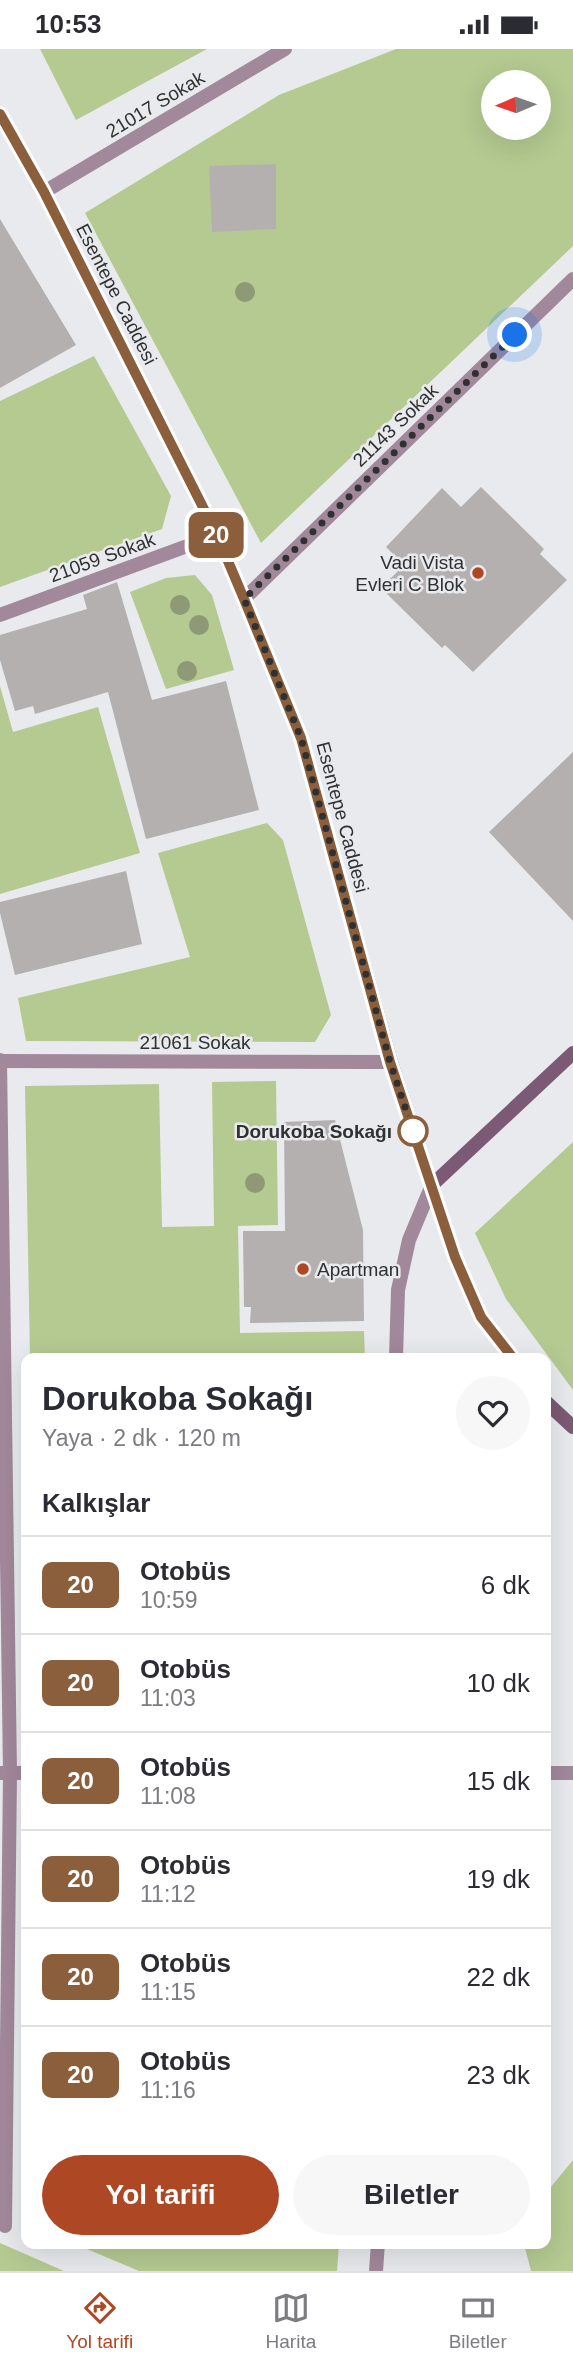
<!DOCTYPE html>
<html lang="tr">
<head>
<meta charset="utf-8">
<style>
  body { margin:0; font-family:Helvetica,sans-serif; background:#f7f7f7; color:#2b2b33; height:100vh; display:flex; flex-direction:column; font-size:26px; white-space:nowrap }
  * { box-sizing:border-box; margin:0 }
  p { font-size:23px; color:#7c7c81 }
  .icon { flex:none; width:38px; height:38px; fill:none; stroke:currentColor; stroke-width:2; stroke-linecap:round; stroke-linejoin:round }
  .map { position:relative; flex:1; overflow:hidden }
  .panel { position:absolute; left:21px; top:1304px; width:530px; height:896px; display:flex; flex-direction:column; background:#fff; border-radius:14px; box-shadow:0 7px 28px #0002 }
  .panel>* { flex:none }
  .badge { padding:0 14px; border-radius:10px; font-size:24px; line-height:46px }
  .needle { width:46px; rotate:268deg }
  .buttons { position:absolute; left:481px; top:21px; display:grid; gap:14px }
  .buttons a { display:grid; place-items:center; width:70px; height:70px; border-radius:50%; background:#fff; box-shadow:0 7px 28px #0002; font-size:35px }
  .you { position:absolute; width:35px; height:35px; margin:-18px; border:5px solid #fff; border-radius:50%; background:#1a73e8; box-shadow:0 0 0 10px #1a73e833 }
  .map>.badge { position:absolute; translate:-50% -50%; box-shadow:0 0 0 4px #fff }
  h2 { padding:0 21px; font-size:26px; line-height:63px }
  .round { display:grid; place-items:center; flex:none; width:74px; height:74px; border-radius:37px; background:#f7f7f7 }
  .head { display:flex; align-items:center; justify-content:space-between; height:119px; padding:0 21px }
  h1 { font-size:33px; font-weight:800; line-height:52px }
  .primary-button { display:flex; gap:14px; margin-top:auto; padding:14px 21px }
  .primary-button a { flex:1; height:80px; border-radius:42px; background:#ae4723; color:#fff; font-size:28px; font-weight:800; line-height:80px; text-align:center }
  .primary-button a+a { background:#f7f7f7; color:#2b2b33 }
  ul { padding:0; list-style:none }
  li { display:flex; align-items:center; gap:21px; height:98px; padding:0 21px; border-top:2px solid #e1e1e2 }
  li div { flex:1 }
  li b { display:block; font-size:26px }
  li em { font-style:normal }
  li .badge { min-width:77px; font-weight:700; text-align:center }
  .status { display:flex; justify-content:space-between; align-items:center; height:49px; padding:0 35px; background:#fff; direction:ltr }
  .status svg { height:19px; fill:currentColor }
  .tabs { display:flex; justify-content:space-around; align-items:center; height:98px; border-top:2px solid #e1e1e2; background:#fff; font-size:19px; color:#7c7c81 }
  .tabs a { display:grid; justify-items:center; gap:4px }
  .tabs .selected { color:#ae4723 }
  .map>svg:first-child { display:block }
  .green { fill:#b4ca91; fill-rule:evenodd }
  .building { fill:#b4b0af }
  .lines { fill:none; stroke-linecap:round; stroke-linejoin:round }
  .lane { stroke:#a1889b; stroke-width:14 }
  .street { stroke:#a1889b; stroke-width:14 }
  .secondary { stroke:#7c5974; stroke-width:14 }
  .tree { fill:#8e9a76 }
  .line-casing { stroke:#fff; stroke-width:16 }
  .line { stroke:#8b5e3c; stroke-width:10 }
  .walk { stroke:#2f3031; stroke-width:7; stroke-dasharray:0 12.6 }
  .poi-dot { fill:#ae4723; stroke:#e9eaed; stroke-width:2.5 }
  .stop-dot { fill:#fff; stroke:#8b5e3c; stroke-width:3.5 }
  .labels { text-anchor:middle; stroke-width:5; stroke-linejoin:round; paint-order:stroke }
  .street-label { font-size:19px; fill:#2f3031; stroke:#e9eaed }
  .poi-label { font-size:19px; fill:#2f3031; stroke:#e9eaed; text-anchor:end }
  .stop-label { font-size:19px; font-weight:bold; fill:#2f3031; stroke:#e9eaed; text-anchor:end }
</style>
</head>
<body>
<div class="status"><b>10:53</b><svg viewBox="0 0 49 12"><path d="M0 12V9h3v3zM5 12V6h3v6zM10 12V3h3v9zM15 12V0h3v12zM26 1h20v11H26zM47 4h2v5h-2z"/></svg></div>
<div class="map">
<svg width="573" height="2222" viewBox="0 0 573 2222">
  <rect width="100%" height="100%" fill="#e9eaed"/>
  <g class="green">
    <polygon points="40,0 207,0 76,71"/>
    <path d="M396 0H573V197L261 494 85 164 279 46ZM494 33H539V79H494Z"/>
    <polygon points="94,307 171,447 162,480 0,538 0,352"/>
    <polygon points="195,526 212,546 234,621 166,640 130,543 166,529"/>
    <polygon points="0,637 13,683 98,658 140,804 0,845"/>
    <polygon points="267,774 283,791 331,966 315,993 26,992 18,949 190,908 158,804"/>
    <polygon points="276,1032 278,1176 238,1177 240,1284 364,1282 365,1309 30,1309 25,1037 159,1035 162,1178 214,1177 212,1033"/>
    <polygon points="573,1093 573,1341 506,1250 475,1184"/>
    <polygon points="573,2111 573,2222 531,2222 524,2195 546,2194 546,2144"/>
    <polygon points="0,2194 64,2222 0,2222"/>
    <polygon points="75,2195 339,2194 339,2195 337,2222 139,2222"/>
  </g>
  <g class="building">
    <polygon points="276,115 276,180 212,183 209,117"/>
    <polygon points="0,170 76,296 0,339"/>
    <polygon points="481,438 544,500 540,505 567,531 473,623 445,596 442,599 381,539 404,516 386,498 442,439 461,458"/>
    <polygon points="117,533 152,651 226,632 259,761 146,790 108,643 35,665 33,657 15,662 0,611 0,586 87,560 83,546"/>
    <polygon points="573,703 573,872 489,783"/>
    <polygon points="126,822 142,895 15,926 0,864 0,853"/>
    <polygon points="335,1071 363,1181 364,1272 250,1274 251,1258 244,1258 243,1182 285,1182 284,1073"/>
  </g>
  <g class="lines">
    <g class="lane">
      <polyline points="44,143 285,0"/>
      <polyline points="244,550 573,230"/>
      <polyline points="0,566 217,486"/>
      <polyline points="0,1011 10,1724 5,2177"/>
      <polyline points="0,1012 391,1013"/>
      <polyline points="396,1309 398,1241 409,1191 432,1136"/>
      <polyline points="376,2222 378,2194"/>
    </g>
    <g class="street">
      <polyline points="0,1724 26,1724"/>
      <polyline points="546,1724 573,1724"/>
    </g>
    <g class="secondary">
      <polyline points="0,65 44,143 217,486 244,550 301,689 391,1013 455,1208 481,1267 513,1309"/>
      <polyline points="432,1136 573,1004"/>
      <polyline points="546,1353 573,1378"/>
    </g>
  </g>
  <g class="tree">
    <circle cx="245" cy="243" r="10"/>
    <circle cx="180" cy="556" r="10"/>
    <circle cx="199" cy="576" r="10"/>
    <circle cx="187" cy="622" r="10"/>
    <circle cx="255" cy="1134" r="10"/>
  </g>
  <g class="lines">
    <defs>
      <polyline id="line" points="0,65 44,143 217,486 244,550 301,689 390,1013 455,1208 481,1268 513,1309"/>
    </defs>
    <use href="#line" class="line-casing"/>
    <use href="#line" class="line"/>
    <polyline class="walk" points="413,1082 390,1013 301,689 244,550 515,286"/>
  </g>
  <g class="poi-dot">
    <circle cx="478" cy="524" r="7"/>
    <circle cx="303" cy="1220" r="7"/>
  </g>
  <circle class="stop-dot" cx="413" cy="1082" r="14"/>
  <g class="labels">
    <g class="street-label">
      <text transform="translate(155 55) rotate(-31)" y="7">21017 Sokak</text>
      <text transform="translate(117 245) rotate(63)" y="7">Esentepe Caddesi</text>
      <text transform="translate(395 376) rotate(-44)" y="7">21143 Sokak</text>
      <text transform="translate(102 508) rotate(-20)" y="7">21059 Sokak</text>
      <text transform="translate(343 768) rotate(75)" y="7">Esentepe Caddesi</text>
      <text x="195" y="1000">21061 Sokak</text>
    </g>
    <g class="poi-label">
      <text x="464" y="520">Vadi Vista<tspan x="464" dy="22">Evleri C Blok</tspan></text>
      <text x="317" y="1227" text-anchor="start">Apartman</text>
    </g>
    <g class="stop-label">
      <text x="392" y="1089">Dorukoba Sokağı</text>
    </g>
  </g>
</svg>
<div class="buttons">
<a><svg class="needle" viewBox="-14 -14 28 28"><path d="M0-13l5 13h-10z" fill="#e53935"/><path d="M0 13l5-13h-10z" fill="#7c7c81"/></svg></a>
</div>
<div class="you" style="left:515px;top:286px"></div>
<b class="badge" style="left:216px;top:486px;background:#8b5e3c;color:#fff">20</b>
<section class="panel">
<div class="head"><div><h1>Dorukoba Sokağı</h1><p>Yaya · 2 dk · 120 m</p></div><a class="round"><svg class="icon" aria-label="heart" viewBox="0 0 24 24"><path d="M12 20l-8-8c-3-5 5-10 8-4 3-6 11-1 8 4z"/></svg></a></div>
<h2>Kalkışlar</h2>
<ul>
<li><span class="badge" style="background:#8b5e3c;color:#fff">20</span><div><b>Otobüs</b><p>10:59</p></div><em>6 dk</em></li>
<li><span class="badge" style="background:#8b5e3c;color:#fff">20</span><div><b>Otobüs</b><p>11:03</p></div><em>10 dk</em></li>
<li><span class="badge" style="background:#8b5e3c;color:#fff">20</span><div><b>Otobüs</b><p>11:08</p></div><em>15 dk</em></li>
<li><span class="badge" style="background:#8b5e3c;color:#fff">20</span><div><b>Otobüs</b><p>11:12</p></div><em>19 dk</em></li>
<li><span class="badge" style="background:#8b5e3c;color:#fff">20</span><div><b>Otobüs</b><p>11:15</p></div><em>22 dk</em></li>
<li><span class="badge" style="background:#8b5e3c;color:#fff">20</span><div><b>Otobüs</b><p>11:16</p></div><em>23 dk</em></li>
</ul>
<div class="primary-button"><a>Yol tarifi</a><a>Biletler</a></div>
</section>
</div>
<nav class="tabs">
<a class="selected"><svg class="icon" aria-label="directions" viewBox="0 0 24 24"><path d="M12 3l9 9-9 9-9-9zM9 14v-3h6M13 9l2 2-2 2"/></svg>Yol tarifi</a>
<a><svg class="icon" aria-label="map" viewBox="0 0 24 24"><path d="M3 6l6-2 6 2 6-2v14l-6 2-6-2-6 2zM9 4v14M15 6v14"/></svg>Harita</a>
<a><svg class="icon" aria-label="tickets" viewBox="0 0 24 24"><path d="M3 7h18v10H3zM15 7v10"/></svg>Biletler</a>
</nav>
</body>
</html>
